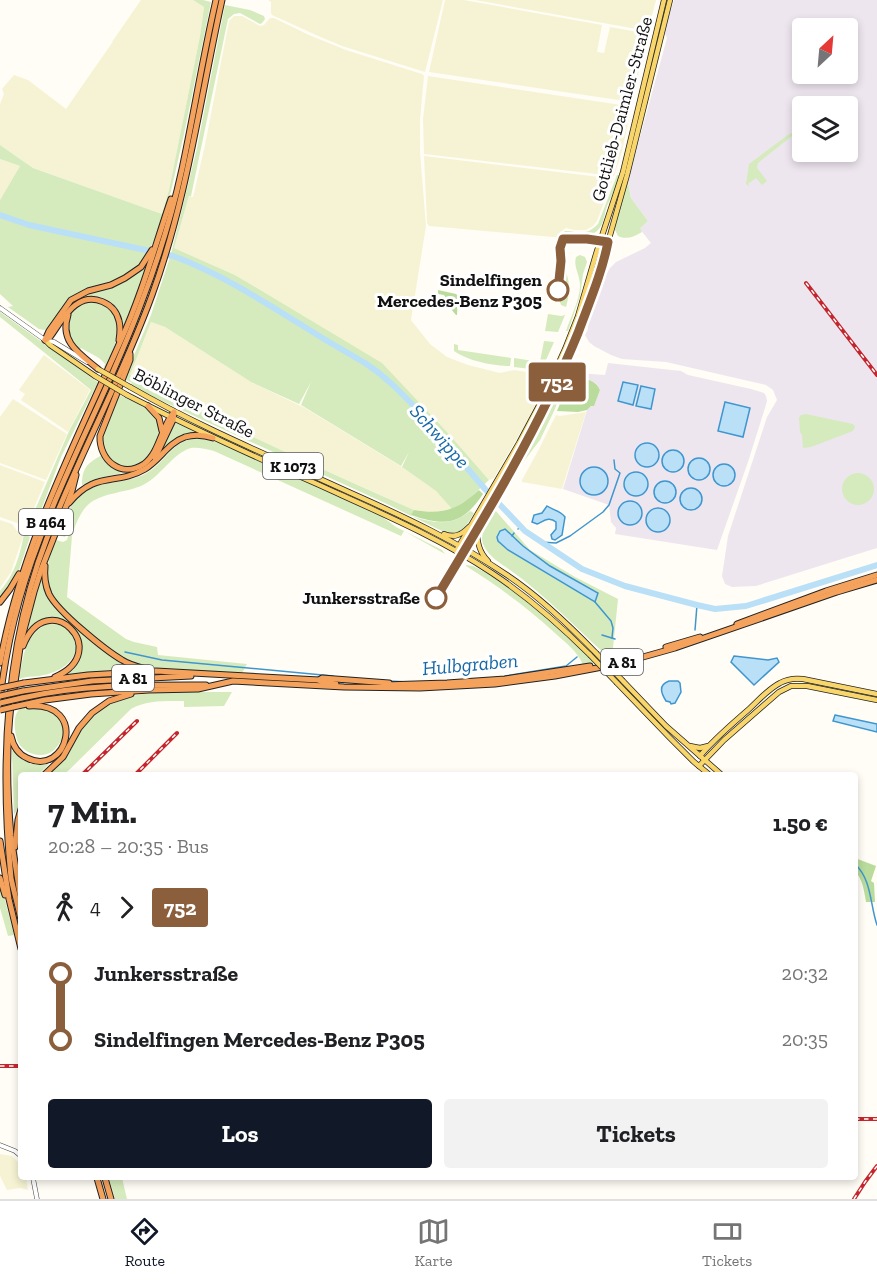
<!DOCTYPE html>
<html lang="de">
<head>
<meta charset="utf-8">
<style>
  body { margin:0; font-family:"Zilla Slab",serif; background:#f2f2f2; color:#202124; height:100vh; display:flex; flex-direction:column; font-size:22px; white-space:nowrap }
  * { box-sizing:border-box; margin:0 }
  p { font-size:20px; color:#757577 }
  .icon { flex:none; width:33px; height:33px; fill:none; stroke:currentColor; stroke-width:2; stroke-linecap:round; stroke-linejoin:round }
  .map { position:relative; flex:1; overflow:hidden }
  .sheet { position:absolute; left:18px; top:772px; width:840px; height:408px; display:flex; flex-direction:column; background:#fff; border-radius:6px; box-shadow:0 3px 9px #0003 }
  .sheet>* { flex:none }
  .badge { padding:0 12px; border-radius:4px; font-size:21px; line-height:39px }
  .needle { width:39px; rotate:26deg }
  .tools { position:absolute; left:792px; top:18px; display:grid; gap:12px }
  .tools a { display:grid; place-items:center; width:66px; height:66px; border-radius:6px; background:#fff; box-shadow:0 3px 9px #0003; font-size:30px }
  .map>.badge { position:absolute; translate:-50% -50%; box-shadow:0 0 0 3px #fff }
  .legs { display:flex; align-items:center; gap:9px; height:66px; padding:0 30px; font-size:20px }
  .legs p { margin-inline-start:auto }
  .summary { display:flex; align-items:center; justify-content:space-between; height:102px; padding:0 30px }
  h1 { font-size:33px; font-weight:700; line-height:45px }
  .button { display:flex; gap:12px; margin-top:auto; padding:12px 30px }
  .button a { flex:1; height:69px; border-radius:6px; background:#111827; color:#fff; font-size:24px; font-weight:700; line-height:69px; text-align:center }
  .button a+a { background:#f2f2f2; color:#202124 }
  ul { padding:0 30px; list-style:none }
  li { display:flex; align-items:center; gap:21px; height:66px; font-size:22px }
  li i { display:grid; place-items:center; width:9px; height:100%; margin:0 8px; background:currentColor }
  li i::after { content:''; width:15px; height:15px; margin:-8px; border:4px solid; border-radius:50%; background:#fff }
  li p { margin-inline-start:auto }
  li:first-child i { background:linear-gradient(#0000 50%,currentColor 0) }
  li:last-child i { background:linear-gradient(currentColor 50%,#0000 0) }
  .dock { display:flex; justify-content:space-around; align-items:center; height:84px; border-top:2px solid #e0e0e0; background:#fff; font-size:16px; color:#757577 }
  .dock a { display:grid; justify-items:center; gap:3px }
  .dock .on { color:#111827 }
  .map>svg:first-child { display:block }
  .industrial { fill:#eee6ef; fill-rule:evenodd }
  .farmland { fill:#f6f3d4 }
  .green { fill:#d5ebbd }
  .forest { fill:#b9dc9c }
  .water { fill:#b9e0f7; stroke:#3f96cf; stroke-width:1.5 }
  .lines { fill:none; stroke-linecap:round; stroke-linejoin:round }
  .stream { stroke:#3f96cf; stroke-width:1.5 }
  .river { stroke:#b9e0f7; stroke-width:6 }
  .minor-casing { stroke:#444; stroke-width:5 }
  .major-casing { stroke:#222; stroke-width:6 }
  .highway-casing { stroke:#222; stroke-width:7 }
  .minor { stroke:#fff; stroke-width:4 }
  .major { stroke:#f9d66b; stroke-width:4.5 }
  .highway { stroke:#f5a25d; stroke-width:5 }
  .rail-casing { stroke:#c4262e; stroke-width:4 }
  .rail { stroke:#fff; stroke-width:1.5; stroke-dasharray:4.5; stroke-linecap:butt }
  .major-bridge-casing { stroke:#222; stroke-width:6; stroke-linecap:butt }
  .highway-bridge-casing { stroke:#222; stroke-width:7; stroke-linecap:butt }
  .major-bridge { stroke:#f9d66b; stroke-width:4.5 }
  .highway-bridge { stroke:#f5a25d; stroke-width:5 }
  .line-1-casing { stroke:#fff; stroke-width:14 }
  .line-1 { stroke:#8b5e3c; stroke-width:9 }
  .stop-1-dot { fill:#fff; stroke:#8b5e3c; stroke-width:3 }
  .labels { text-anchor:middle; stroke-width:6; stroke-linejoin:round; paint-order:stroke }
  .shield { fill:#fff; stroke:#585858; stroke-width:1.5 }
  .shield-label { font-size:16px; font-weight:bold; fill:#111 }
  .street-label { font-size:18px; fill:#111; stroke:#fff }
  .stop-label { font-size:18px; font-weight:bold; fill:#111; stroke:#fff; text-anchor:end }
  .water-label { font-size:20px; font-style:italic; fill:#1768a6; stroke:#fff }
</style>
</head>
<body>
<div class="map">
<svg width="877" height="1199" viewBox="0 0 877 1199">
  <rect width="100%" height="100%" fill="#fffdf5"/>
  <g class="industrial">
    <path d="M674 0H877V548L756 586 732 587 725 584 722 576 728 536 767 417 777 400 773 390 766 385 666 362 622 359 611 355 594 346 589 342 585 335 588 329 587 323 606 275 610 268 616 262 645 248 651 243 639 228 648 221 631 198 628 181 667 38 664 31ZM802 28H848V74H802ZM802 106H848V152H802Z"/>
    <polygon points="608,363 681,371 688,375 751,389 764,393 766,396 767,401 765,408 748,462 717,550 615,534 616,528 611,522 609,505 563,489 587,410 591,406 594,405 600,390 598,386 595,383 586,379 576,378 576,376 577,373 605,375"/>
  </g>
  <g class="farmland">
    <polygon points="141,0 193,0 204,7 200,36 183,121 169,190 162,214 33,168 0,145 0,104 4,94 2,89 14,75 28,80 66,109 112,43 113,43 112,42"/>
    <polygon points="268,0 443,0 425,72 342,46 316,35 272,15 271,13 271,2"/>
    <polygon points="445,0 464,0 602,25 597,52 604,53 610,27 644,33 647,35 632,102 429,72"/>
    <polygon points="475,0 656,0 648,31"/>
    <polygon points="234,16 242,16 260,26 264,25 270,18 274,18 309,35 346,50 422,74 424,76 420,120 420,152 426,226 411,320 430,344 447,357 468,365 500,373 514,370 540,374 547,382 526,423 494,478 489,480 448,433 381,363 235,275 174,248 189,196 193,197 194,193 205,145 229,21"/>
    <polygon points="428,76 628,106 631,109 622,151 614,176 424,154 423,119"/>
    <polygon points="424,156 608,178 612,181 597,221 593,226 586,230 574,230 566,228 560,232 558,237 553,237 429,226 427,223"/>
    <polygon points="0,159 20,166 0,200"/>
    <polygon points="151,322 165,327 251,382 305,408 402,467 436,491 452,509 431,513 414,510 266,444 176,399 130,375"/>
    <polygon points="44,355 90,390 68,432 21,400 25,394 19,390 43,356"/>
    <polygon points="13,399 67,434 46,480 0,463 0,417"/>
    <polygon points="586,412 562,489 522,482 522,480 538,451 556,415 560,416"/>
    <polygon points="0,465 45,482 28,522 20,524 0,517"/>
    <polygon points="0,520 12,524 17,531 24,534 11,572 0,588"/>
    <polygon points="0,1154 12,1156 21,1165 21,1178 26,1178 28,1190 20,1188 7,1190 0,1176"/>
  </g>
  <g class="green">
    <polygon points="193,0 203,0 211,2 184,134 171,191 154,241 143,261 134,270 121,279 77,293 72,297 49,327 44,330 39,329 8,307 13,306 0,294 0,200 20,166 0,159 0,145 33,168 162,214 169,190 200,36 204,7"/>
    <path d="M225 5 250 10 264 16 265 19 262 23 260 24 240 13 234 14 228 19 191 196H189L174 248 235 275 382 363 448 433 489 480 469 499 452 509 436 491 402 467 409 452 401 466 301 405 311 382 299 404 251 382 165 327 151 322 130 375C222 425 318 467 414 510L411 516C433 523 451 527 470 511L474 513C467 525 461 536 446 533L385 503 205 421 156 398H155L131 385 132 383 124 379 151 315 171 254 197 148Z"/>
    <polygon points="797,132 758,163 757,168 767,181 762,185 756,178 748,184 750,187 746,184 749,164 789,134"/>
    <path d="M617 175H620C616 186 612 196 607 206 605 212 604 219 602 224 595 239 578 238 564 236V232L565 231C579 231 584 238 598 224Z"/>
    <path d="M627 182H628L631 198 648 221 640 228 642 232C634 237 626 240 618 236L614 228Z"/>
    <path d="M580 255 585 257 587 262 583 274 580 296 568 331H566C571 316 580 300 580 285 580 275 573 266 576 257Z"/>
    <path d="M147 262 148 263 124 328C122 322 122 315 118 310 102 288 79 295 65 313 81 289 99 294 121 283 132 278 139 270 147 262Z"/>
    <path d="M562 265C571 278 570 292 566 307L561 305 560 302Z"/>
    <path d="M87 302H96L107 305 118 320V336L106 368 104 367 105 364C99 356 89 353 81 348L80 350 82 353C67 342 68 329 70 314L80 305Z"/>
    <polygon points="0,312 99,383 95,388 61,457 35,526 29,524 69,431 91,390 0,317"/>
    <polygon points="548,314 561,316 565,315 558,332 545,331"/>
    <polygon points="544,341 554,342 542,369 539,370 514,367 514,358 540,362"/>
    <path d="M454 344 458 345V350L511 358 510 366C494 366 468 361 454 351Z"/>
    <polygon points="570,372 554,411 540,440 505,486 538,428 560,381 562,384 564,384 564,380"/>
    <path d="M118 394C130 401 148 406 157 419 170 438 136 485 110 459 105 454 101 446 102 439 102 434 105 429 107 425 110 415 114 405 118 394Z"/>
    <polygon points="806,414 853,424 855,427 853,431 811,447 803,448 802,435 800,432 799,418 801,415"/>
    <polygon points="174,422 197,433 183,436 159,455"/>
    <path d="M201 438 219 443 381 516 396 527 442 550 445 554 404 531 401 536 214 451C206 449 198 447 191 448 174 452 160 477 143 485 126 493 105 492 90 503 81 510 75 525 72 536L67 597 126 639 134 642 157 647 158 655 247 664 241 675C221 673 201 671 181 669 166 668 150 668 136 664 115 657 56 609 50 589 44 572 49 556 56 540L63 542 67 540 71 527H69L65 537 58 535C64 520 69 505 81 494 99 480 124 484 143 475 167 464 170 438 201 438Z"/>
    <path d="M102 455 106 461 133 471 99 478 82 485C82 467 88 463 102 455Z"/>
    <circle cx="858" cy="489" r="16"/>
    <path d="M495 510 530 550 575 577 618 599 613 648 604 653C573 625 544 594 510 570 500 563 488 556 483 544 479 532 489 520 495 510Z"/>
    <path d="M24 534 30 537 17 576 0 599V591C15 574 20 555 24 534Z"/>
    <path d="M466 565 473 566 492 576 520 596 547 618 596 663 583 665C578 652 566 643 556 634 528 608 498 586 466 566Z"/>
    <path d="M42 576 56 607 127 665V667L113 670 63 675C105 653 69 593 28 630L31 614Z"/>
    <path d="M47 624C59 624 68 625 74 637 77 644 76 649 74 655 68 668 52 674 39 676 32 677 26 676 20 679L19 676C25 653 24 636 47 624Z"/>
    <path d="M173 692H232L224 706 184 707V701C166 701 146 700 131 709L68 771 61 775 45 776C54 769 63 762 69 753 74 743 78 733 84 724 106 696 140 693 173 692Z"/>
    <path d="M37 707C60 712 74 730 54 750 43 760 24 754 18 742 15 734 12 716 19 710 23 707 32 708 37 707Z"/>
    <path d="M12 751H13C23 763 33 766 49 764L38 775 21 776C21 789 23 803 14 814Z"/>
    <polygon points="0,880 14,935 8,936 0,908"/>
    <polygon points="109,1178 122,1178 127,1199 115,1199"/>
  </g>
  <g class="forest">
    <polygon points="438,290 456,294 458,296 457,315 456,315 446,303 446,298 444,295 438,294"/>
    <path d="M570 379C581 378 595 378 600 390L594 406H591L587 410 578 412 557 411Z"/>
    <path d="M479 490 483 494C462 525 446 527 411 515L414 510C442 515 457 510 479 490Z"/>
    <path d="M855 858 876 866 871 881 874 883 875 902H866C864 891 863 880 855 871Z"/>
  </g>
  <g class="water">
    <polygon points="623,382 638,385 633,405 618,401"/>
    <polygon points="641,386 655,389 651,409 636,406"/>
    <polygon points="725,402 750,408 743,437 718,431"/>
    <circle cx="647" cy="455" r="12"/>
    <circle cx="673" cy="461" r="11"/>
    <circle cx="699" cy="469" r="11"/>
    <circle cx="724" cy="475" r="11"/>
    <circle cx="594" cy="481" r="14"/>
    <circle cx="636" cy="484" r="12"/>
    <circle cx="665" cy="492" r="11"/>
    <circle cx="691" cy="499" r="11"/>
    <circle cx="630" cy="513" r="12"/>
    <path d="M547 506C553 510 561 511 565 517L562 535 555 540 552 539 551 535 556 529V522C549 516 544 521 537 524L532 522 534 515 542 513Z"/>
    <circle cx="658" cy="520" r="12"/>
    <polygon points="505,529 523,546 550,566 598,593 595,602 508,550 498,541 497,537 500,531"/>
    <polygon points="734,656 768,660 777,658 779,662 754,685 731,662"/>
    <path d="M669 681H678L680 683 681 692 675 703 671 704 670 702 666 701C661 693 658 685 669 681Z"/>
    <polygon points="835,715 877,724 877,732 833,721"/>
  </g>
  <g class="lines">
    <g class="stream">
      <polyline points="518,529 520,527"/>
      <polyline points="512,536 514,533"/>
      <polyline points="540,542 556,543 570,536 603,512 609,505 620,473 615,469 614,460"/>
      <polyline points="595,602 611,621 613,628 612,638"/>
      <polyline points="695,630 697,605"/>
      <polyline points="602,635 615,639"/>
      <polyline points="125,652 162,660 333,676"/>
      <polyline points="505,676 566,666 577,657"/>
      <polyline points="389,681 408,682"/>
      <path d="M855 864C872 880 870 905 877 925"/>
    </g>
    <path class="river" d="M0 215 29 225 173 256C227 276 275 309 324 339L365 363 379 373 394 386 413 405 485 489 525 531 582 569 625 586 697 605 715 609 746 606 877 565"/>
    <defs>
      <g id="minor">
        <polyline points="0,308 45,340 54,342 87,362"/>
        <polyline points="0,1145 15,1151 21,1156"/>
        <polyline points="33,1178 37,1199"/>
      </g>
      <g id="major">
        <polyline points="45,340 50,345 95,376"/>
        <path d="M130 387C201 428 277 459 351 493 405 517 458 542 507 575 540 597 569 625 596 653"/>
        <path d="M127 395C189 427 253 456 317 484 376 511 438 537 492 573 528 597 560 625 590 655"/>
        <path d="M477 530C477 542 479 552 488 561"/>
        <path d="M444 534C455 538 461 535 469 527"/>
        <polyline points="456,551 519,443 543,398 565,349 578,316 596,254 623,172 664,0"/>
        <polyline points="461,555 500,490 532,432 562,371 586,311 607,246 627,175 670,0"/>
        <polyline points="623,681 666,726 723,776"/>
        <polyline points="617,683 669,737 694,762 711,776"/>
        <polyline points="690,746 700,748 708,746"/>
        <path d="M700 756C714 739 731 725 748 710 758 701 768 689 780 683 787 679 795 678 803 679L877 694"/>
        <polyline points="699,766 724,740 779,692 791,686 807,686 877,700"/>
      </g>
      <g id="highway">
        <path d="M68 315C59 342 80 354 98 369"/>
        <polyline points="45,340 49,331 71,300 88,291 111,285 125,278 141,267 152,250"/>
        <path d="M45 340 50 337C58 326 66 311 77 304 93 293 115 303 119 321 121 328 120 334 119 340"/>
        <path d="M130 354V360L100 436C99 460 121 479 144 464 160 452 161 427 174 412"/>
        <polyline points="148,406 159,418 162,431"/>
        <polyline points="155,458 173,420 174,414"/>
        <path d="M69 503C96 470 116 486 145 469 160 460 168 443 185 437 195 434 204 435 213 438"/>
        <path d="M45 566C44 576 45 585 49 594 58 612 105 650 122 660 130 665 139 667 149 670"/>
        <polyline points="0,602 10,589 19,574"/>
        <polyline points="737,624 826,591 877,575"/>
        <path d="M23 646C47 584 115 651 55 677"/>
        <polyline points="666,647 700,637"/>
        <path d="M0 663C21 547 74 446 121 340 142 294 155 246 171 199"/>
        <polyline points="319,680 322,678 389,683"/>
        <polyline points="24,683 88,675 156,671 319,680 322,682 336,684"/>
        <polyline points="384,685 447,683 505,679 590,666"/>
        <polyline points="23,691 92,681 191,676"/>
        <polyline points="13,696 21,641 34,592 41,570 72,491 76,475"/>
        <path d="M22 698C83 684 144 685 206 685"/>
        <path d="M0 700C6 646 19 593 39 541 69 461 111 385 141 304 158 260 172 215 182 169 194 113 203 56 216 0"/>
        <path d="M11 705C6 749 7 793 11 836 14 858 18 880 21 901"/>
        <polyline points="13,707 45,700 91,694 149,690 198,689 233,681 344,687 420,688 495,684 555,676 618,664 675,648 837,592 877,580"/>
        <path d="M11 736C13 746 18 754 27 758 67 778 89 702 29 706"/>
        <polyline points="43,776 63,757 79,728 92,713 109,701 131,694"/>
        <polyline points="0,841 9,899 21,949"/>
        <polyline points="15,847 18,820 21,809"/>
        <polyline points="0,878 5,895"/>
        <path d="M21 920C18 906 14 892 11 878 0 765 5 645 47 538 79 455 122 378 152 295 187 199 200 99 222 0"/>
        <polyline points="97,1178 103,1199"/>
        <polyline points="105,1178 111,1199"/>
      </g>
    </defs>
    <use href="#minor" class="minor-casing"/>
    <use href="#major" class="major-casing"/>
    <use href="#highway" class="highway-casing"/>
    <use href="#minor" class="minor"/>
    <use href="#major" class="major"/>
    <use href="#highway" class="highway"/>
    <defs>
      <g id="rail">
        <polyline points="806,283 877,375"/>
        <polyline points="81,776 137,721"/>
        <polyline points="134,776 177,733"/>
        <polyline points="0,1066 21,1066"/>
        <polyline points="855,1119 877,1119"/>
        <polyline points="854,1199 865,1182 877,1166"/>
      </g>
    </defs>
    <use href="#rail" class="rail-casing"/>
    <use href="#rail" class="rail"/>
    <defs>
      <g id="major-bridge">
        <polyline points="98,369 130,387"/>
        <polyline points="95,376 127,395"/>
        <polyline points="596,653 623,681"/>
        <polyline points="590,655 617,683"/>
      </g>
      <g id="highway-bridge">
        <polyline points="0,688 24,683"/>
        <polyline points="0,696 23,691"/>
        <polyline points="0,703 22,698"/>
        <polyline points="0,710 13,707"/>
      </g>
    </defs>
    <use href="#major-bridge" class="major-bridge-casing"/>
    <use href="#highway-bridge" class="highway-bridge-casing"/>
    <use href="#major-bridge" class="major-bridge"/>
    <use href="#highway-bridge" class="highway-bridge"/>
  </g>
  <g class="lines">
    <defs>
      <path id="line-1" d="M436 598C488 512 540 426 578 333 589 303 602 273 608 242L587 239H563L560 248 561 261 558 290"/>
    </defs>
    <use href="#line-1" class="line-1-casing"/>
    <use href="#line-1" class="line-1"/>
  </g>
  <g class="stop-1-dot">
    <circle cx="558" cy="290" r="10"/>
    <circle cx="436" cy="598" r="10"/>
  </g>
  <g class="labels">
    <g class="shield">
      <rect x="263" y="453" width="60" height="26" rx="4.5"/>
      <rect x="19" y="509" width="54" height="26" rx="4.5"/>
      <rect x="601" y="649" width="42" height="26" rx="4.5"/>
      <rect x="112" y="665" width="42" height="26" rx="4.5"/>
    </g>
    <g class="shield-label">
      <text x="293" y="472">K 1073</text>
      <text x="46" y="528">B 464</text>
      <text x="622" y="668">A 81</text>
      <text x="133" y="684">A 81</text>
    </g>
    <g class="street-label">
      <text transform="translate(622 109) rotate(-75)" y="6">Gottlieb-Daimler-Straße</text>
      <text transform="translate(194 403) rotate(27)" y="6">Böblinger Straße</text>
    </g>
    <g class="stop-label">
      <text x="542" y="286">Sindelfingen<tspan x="542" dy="21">Mercedes-Benz P305</tspan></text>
      <text x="420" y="604">Junkersstraße</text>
    </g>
    <g class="water-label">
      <text transform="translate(440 436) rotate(48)" y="7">Schwippe</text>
      <text transform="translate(470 664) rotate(-5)" y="7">Hulbgraben</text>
    </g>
  </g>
</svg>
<div class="tools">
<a><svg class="needle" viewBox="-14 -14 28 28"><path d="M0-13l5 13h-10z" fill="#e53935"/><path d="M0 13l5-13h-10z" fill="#757577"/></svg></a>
<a><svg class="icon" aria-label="layers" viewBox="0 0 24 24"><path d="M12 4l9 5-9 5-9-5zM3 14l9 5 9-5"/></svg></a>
</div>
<b class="badge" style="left:557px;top:382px;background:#8b5e3c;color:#fff">752</b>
<section class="sheet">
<div class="summary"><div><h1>7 Min.</h1><p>20:28 – 20:35 · Bus</p></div><b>1.50 €</b></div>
<div class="legs"><svg class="icon" aria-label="walk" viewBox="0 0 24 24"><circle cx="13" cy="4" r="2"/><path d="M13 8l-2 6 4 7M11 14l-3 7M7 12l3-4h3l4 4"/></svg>4<svg class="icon" aria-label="forward" viewBox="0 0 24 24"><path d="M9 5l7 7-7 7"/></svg><b class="badge" style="background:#8b5e3c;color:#fff">752</b></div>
<ul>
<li><i style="color:#8b5e3c"></i><b>Junkersstraße</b><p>20:32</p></li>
<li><i style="color:#8b5e3c"></i><b>Sindelfingen Mercedes-Benz P305</b><p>20:35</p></li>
</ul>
<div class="button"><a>Los</a><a>Tickets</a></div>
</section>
</div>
<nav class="dock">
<a class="on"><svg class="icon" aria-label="directions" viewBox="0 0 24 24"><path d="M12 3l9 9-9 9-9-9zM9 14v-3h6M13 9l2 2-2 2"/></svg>Route</a>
<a><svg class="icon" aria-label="map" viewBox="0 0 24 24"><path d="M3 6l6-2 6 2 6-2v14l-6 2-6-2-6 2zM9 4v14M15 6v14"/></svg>Karte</a>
<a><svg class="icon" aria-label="tickets" viewBox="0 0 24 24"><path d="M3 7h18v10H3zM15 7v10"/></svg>Tickets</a>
</nav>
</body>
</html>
